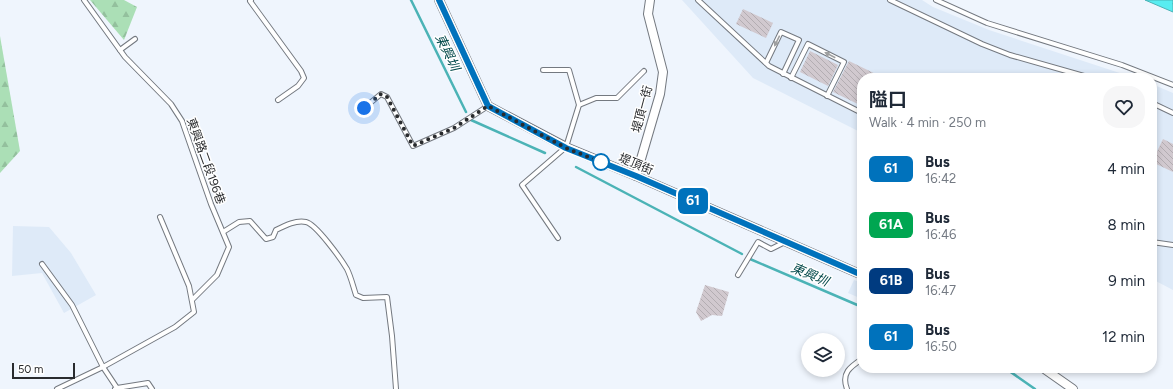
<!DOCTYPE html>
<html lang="en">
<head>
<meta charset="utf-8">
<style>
  body { margin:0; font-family:Figtree,"Noto Sans TC",sans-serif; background:#f6f6f7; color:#1f2937; height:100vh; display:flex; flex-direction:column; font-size:15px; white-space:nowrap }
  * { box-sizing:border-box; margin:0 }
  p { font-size:13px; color:#747a83 }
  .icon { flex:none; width:22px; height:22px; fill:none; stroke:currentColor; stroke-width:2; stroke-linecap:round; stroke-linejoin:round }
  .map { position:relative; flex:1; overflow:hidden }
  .drawer { position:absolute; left:857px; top:73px; width:300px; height:300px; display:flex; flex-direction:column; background:#fff; border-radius:16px; box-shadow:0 2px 6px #0003 }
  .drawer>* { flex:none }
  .badge { padding:0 8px; border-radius:6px; font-size:14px; line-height:26px }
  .tools { position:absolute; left:801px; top:333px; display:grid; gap:8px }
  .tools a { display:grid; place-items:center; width:44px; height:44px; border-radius:50%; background:#fff; box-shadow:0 2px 6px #0003; font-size:20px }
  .scale { position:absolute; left:12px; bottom:10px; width:63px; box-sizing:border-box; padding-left:4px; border:2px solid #292b2e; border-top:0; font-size:11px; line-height:14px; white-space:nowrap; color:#292b2e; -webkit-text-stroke:3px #fff; paint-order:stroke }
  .you { position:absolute; width:20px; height:20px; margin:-10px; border:3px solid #fff; border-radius:50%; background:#1a73e8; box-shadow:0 0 0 6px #1a73e833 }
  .map>.badge { position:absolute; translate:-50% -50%; box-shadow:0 0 0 2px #fff }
  .round { display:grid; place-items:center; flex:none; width:42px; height:42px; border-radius:16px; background:#f6f6f7 }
  .headline { display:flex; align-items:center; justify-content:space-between; height:68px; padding:0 12px }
  h1 { font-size:19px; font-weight:700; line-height:30px }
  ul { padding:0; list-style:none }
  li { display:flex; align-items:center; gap:12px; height:56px; padding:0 12px }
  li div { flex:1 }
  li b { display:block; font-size:15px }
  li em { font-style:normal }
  li .badge { min-width:44px; font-weight:700; text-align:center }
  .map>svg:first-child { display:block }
  .built { fill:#deeaf8 }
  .forest { fill:url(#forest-firs) }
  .water { fill:url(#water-ripples); stroke:#4bb3b6 }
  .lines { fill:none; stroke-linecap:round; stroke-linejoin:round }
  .stream { stroke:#4bb3b6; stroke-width:2.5 }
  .building { fill:url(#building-back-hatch) }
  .lane-casing { stroke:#747980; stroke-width:6 }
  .street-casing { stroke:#747980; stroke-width:10 }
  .lane { stroke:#fff; stroke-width:4 }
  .street { stroke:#fff; stroke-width:8 }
  .oneway { fill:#9fa0a1 }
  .line-casing { stroke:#fff; stroke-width:9 }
  .line { stroke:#0072bc; stroke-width:6 }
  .walk { stroke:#292b2e; stroke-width:4; stroke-dasharray:0 7.2 }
  .stop-dot { fill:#fff; stroke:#0072bc; stroke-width:2 }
  .labels { text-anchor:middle; stroke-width:3; stroke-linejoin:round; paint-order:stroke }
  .street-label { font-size:12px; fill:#292b2e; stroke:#fff }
  .water-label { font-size:13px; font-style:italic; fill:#03494b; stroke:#fff }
</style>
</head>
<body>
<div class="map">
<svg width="1173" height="389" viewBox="0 0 1173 389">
  <defs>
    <pattern id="forest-firs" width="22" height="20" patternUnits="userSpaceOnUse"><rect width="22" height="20" fill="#abdfb6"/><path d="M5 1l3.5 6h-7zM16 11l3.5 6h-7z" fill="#93c09d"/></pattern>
    <pattern id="water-ripples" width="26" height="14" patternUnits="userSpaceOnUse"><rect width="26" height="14" fill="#59edf1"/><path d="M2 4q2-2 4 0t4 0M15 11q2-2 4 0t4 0" fill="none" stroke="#4dcbcf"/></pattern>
    <pattern id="building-back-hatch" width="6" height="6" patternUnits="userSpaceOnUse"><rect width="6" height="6" fill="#d1c9cf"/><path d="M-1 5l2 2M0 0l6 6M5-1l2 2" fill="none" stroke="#b3adb2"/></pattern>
  </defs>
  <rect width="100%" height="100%" fill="#eff5fd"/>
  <g class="built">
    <polygon points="682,0 922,0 933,7 989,30 1135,78 862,78 862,133 753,78"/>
    <polygon points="1152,84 1173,93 1173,290 1152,279"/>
    <polygon points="13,226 49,227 71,253 96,295 64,313 42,273 12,276"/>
    <polygon points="854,280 862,283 862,299 848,293"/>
  </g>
  <g class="forest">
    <polygon points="90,0 124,0 137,7 124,40"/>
    <polygon points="0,36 20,151 0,173"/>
  </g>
  <polygon class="water" points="1145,0 1173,0 1173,12"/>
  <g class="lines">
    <g class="stream">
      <polyline points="411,0 466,112"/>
      <polyline points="471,120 545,153"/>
      <polyline points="576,167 742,254"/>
      <polyline points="750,259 862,307"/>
      <polyline points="1005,368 1035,389"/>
    </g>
  </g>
  <g class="building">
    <polygon points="743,9 773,23 766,38 736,24"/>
    <polygon points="810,51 838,65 828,86 800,72"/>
    <polygon points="849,61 884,78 862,78 862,106 833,92"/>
    <polygon points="1163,139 1173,144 1173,172 1152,162"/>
    <polygon points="705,285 729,292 722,316 712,315 701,321 696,312"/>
  </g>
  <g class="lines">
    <defs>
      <g id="lane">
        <polyline points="84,0 125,57 171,104 182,121 211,204 229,247 217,275 192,300"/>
        <polyline points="251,0 250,1 301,71 304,78 298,86 278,100"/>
        <polyline points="698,0 769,66 862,113"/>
        <polyline points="890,0 982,44 1010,55 1091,78"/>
        <polyline points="936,0 987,23 1122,65 1173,85"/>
        <polyline points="120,50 135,39"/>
        <polyline points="766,63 781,32 799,40 783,74"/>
        <polyline points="543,70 569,70 579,105"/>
        <polyline points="791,78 808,44 844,62 827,96"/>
        <polyline points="1152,103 1173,113"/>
        <polyline points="364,108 381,94 387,97 413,146 454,128 488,106"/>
        <path d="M223 232 239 222 250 221 266 239 273 237 276 230C286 225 296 220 306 222 316 224 341 259 347 269 351 277 353 286 356 295L363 298 387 297 392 336 396 389"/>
        <polyline points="558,238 522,185 566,147 579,105 596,98 617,98 644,71"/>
        <polyline points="1152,242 1173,245"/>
        <polyline points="42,264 72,305 103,367 117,388 115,389"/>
        <polyline points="738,275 758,242 771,249 785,242"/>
        <polyline points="117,388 148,383 152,389"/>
        <polyline points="57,389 103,367 175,327 194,312 189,286 160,217"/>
        <path d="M847 389C841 373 850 367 862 359"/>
      </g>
      <g id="street">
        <polyline points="439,0 488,106 566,147 636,176 862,275"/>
        <polyline points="636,176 660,94 663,72 648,14 650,0"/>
        <polyline points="1043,368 1073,389"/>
      </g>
    </defs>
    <use href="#lane" class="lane-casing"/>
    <use href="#street" class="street-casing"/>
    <use href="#lane" class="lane"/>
    <use href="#street" class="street"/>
  </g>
  <defs><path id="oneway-solid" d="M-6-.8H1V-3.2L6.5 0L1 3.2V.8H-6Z"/></defs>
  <g class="oneway">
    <use href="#oneway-solid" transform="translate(777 41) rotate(116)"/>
    <use href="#oneway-solid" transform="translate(830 55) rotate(-153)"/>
  </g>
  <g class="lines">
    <defs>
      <polyline id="line" points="439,0 488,106 566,148 636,176 862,275"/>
    </defs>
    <use href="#line" class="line-casing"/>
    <use href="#line" class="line"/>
    <polyline class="walk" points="364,108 381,94 387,97 413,146 454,128 488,106 566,148 608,165 601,162"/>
  </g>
  <circle class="stop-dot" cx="601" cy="162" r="8"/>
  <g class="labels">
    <g class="street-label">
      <text transform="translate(642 109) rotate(-75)" y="4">堤頂一街</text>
      <text transform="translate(206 161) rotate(70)" y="4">東興路二段196巷</text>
      <text transform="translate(636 164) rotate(23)" y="4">堤頂街</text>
    </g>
    <g class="water-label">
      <text transform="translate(448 52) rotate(64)" y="5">東興圳</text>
      <text transform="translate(810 274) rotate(23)" y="5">東興圳</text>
    </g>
  </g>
</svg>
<div class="tools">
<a><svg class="icon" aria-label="layers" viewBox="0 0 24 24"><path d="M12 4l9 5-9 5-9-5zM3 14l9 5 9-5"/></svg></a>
</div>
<div class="scale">50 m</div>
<div class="you" style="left:364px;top:108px"></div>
<b class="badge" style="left:693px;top:201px;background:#0072bc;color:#fff">61</b>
<section class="drawer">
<div class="headline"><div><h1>隘口</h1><p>Walk · 4 min · 250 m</p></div><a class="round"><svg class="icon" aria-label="heart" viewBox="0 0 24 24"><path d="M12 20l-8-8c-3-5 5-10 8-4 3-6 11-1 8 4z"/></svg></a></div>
<ul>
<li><span class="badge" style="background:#0072bc;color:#fff">61</span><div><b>Bus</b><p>16:42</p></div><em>4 min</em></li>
<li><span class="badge" style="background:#00a651;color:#fff">61A</span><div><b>Bus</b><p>16:46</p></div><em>8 min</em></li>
<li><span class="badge" style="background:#003b80;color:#fff">61B</span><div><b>Bus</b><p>16:47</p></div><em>9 min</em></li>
<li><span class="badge" style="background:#0072bc;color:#fff">61</span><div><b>Bus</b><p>16:50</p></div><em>12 min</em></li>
</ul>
</section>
</div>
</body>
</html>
